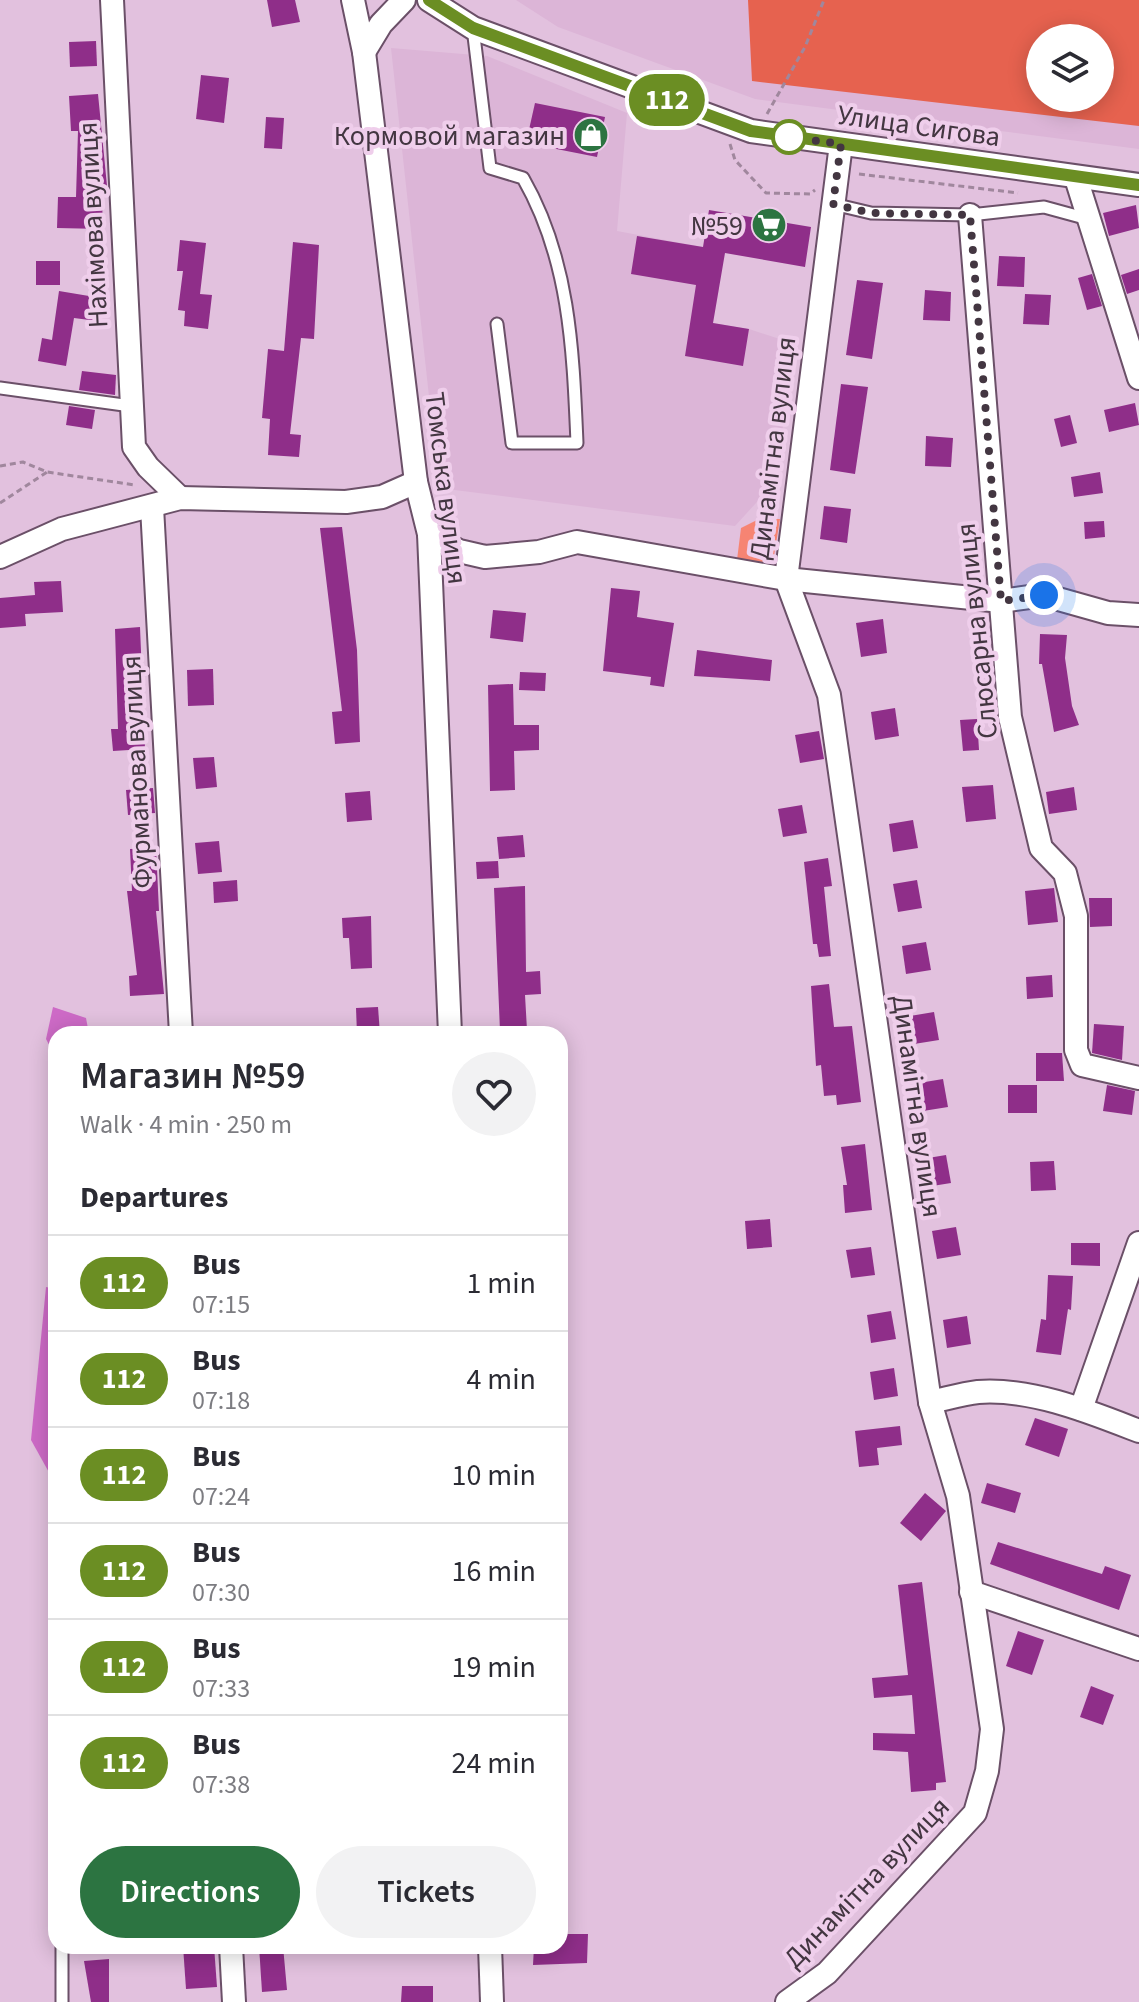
<!DOCTYPE html>
<html lang="en">
<head>
<meta charset="utf-8">
<style>
  body { margin:0; font-family:"Source Sans 3",sans-serif; background:#f2f2f3; color:#2b2b33; height:100vh; display:flex; flex-direction:column; font-size:30px; white-space:nowrap }
  * { box-sizing:border-box; margin:0 }
  p { font-size:26px; color:#7c7c81 }
  .icon { flex:none; width:44px; height:44px; fill:none; stroke:currentColor; stroke-width:2; stroke-linecap:round; stroke-linejoin:round }
  .map { position:relative; flex:1; overflow:hidden }
  .panel { position:absolute; left:48px; top:1026px; width:520px; height:928px; display:flex; flex-direction:column; background:#fff; border-radius:24px; box-shadow:0 4px 20px #0003 }
  .panel>* { flex:none }
  .badge { padding:0 16px; border-radius:26px; font-size:28px; line-height:52px }
  .controls { position:absolute; left:1026px; top:24px; display:grid; gap:16px }
  .controls a { display:grid; place-items:center; width:88px; height:88px; border-radius:50%; background:#fff; box-shadow:0 4px 20px #0003; font-size:40px }
  .you { position:absolute; width:40px; height:40px; margin:-20px; border:6px solid #fff; border-radius:50%; background:#1a73e8; box-shadow:0 0 0 12px #1a73e833 }
  .map>.badge { position:absolute; translate:-50% -50%; box-shadow:0 0 0 4px #fff }
  h2 { padding:0 32px; font-size:30px; line-height:72px }
  .round { display:grid; place-items:center; flex:none; width:84px; height:84px; border-radius:42px; background:#f2f2f3 }
  .headline { display:flex; align-items:center; justify-content:space-between; height:136px; padding:0 32px }
  h1 { font-size:38px; font-weight:600; line-height:60px }
  .cta { display:flex; gap:16px; margin-top:auto; padding:16px 32px }
  .cta a { flex:1; height:92px; border-radius:48px; background:#2c7441; color:#fff; font-size:32px; font-weight:600; line-height:92px; text-align:center }
  .cta a+a { background:#f2f2f3; color:#2b2b33 }
  ul { padding:0; list-style:none }
  li { display:flex; align-items:center; gap:24px; height:96px; padding:0 32px; border-top:2px solid #e1e1e2 }
  li div { flex:1 }
  li b { display:block; font-size:30px }
  li em { font-style:normal }
  li .badge { min-width:88px; font-weight:700; text-align:center }
  .map>svg:first-child { display:block }
  .built { fill:#dcb5d7; fill-rule:evenodd }
  .green { fill:#f68473 }
  .forest { fill:#e6624f; fill-rule:evenodd }
  .water { fill:#cd6ac6 }
  .building { fill:#8f2e89 }
  .lines { fill:none; stroke-linecap:round; stroke-linejoin:round }
  .lane-casing { stroke:#6b5068; stroke-width:15 }
  .street-casing { stroke:#6b5068; stroke-width:26 }
  .path { stroke:#a0879d; stroke-width:3; stroke-dasharray:6 4; stroke-linecap:butt }
  .lane { stroke:#fff; stroke-width:11 }
  .street { stroke:#fff; stroke-width:22 }
  .line-casing { stroke:#fff; stroke-width:18 }
  .line { stroke:#6b8e23; stroke-width:12 }
  .walk { stroke:#433641; stroke-width:8; stroke-dasharray:0 14.4 }
  .stop-dot { fill:#fff; stroke:#6b8e23; stroke-width:4 }
  .labels { text-anchor:middle; stroke-width:8; stroke-linejoin:round; paint-order:stroke }
  .street-label { font-size:28px; fill:#433641; stroke:#efceeb }
  .poi-label { font-size:28px; fill:#433641; stroke:#efceeb; text-anchor:end }
</style>
</head>
<body>
<div class="map">
<svg width="1139" height="2002" viewBox="0 0 1139 2002">
  <rect width="100%" height="100%" fill="#e2c1de"/>
  <g class="built">
    <path d="M516 0H1139V149L755 99 558 27ZM1040 38H1100V98H1040Z"/>
    <polygon points="391,48 487,56 627,113 617,231 703,247 719,289 713,323 749,329 792,343 777,480 735,526 439,488"/>
  </g>
  <polygon class="green" points="759,519 780,519 774,556 752,567 737,560 741,528"/>
  <path class="forest" d="M748 0H1139V126L752 81ZM1040 38H1100V98H1040Z"/>
  <g class="water">
    <polygon points="53,1007 86,1018 89,1034 56,1034 56,1058 46,1039"/>
    <polygon points="46,1287 56,1289 56,1485 31,1440"/>
  </g>
  <g class="building">
    <polygon points="267,0 295,0 300,22 272,27"/>
    <polygon points="96,41 97,66 70,67 69,42"/>
    <polygon points="201,75 229,78 224,123 196,119"/>
    <polygon points="98,94 107,186 103,185 102,229 57,228 58,197 76,197 78,131 71,131 69,96"/>
    <polygon points="535,103 605,117 597,157 526,143"/>
    <polygon points="266,117 284,118 282,149 264,148"/>
    <polygon points="1136,205 1139,228 1109,236 1103,213"/>
    <polygon points="709,210 811,227 805,267 725,253 713,323 749,329 743,366 685,356 696,285 631,274 637,236 703,247"/>
    <polygon points="180,240 206,243 200,294 212,295 208,329 184,326 185,311 178,310 183,271 177,271"/>
    <polygon points="293,242 319,245 314,339 301,338 290,434 301,435 299,457 268,455 270,419 262,418 268,349 284,351"/>
    <polygon points="999,256 1025,257 1024,287 997,286"/>
    <rect x="36" y="261" width="24" height="24"/>
    <polygon points="1139,269 1139,290 1127,294 1121,275"/>
    <polygon points="1092,274 1102,306 1087,310 1078,278"/>
    <polygon points="857,280 883,283 872,359 846,355"/>
    <polygon points="925,290 951,292 950,321 923,320"/>
    <polygon points="59,291 101,298 97,321 74,318 66,366 38,361 42,338 52,340"/>
    <polygon points="1025,294 1051,295 1049,325 1023,324"/>
    <polygon points="82,371 116,375 115,395 79,390"/>
    <polygon points="841,384 868,387 855,474 830,470"/>
    <polygon points="1135,403 1139,425 1109,432 1104,410"/>
    <polygon points="69,406 95,410 92,429 66,425"/>
    <polygon points="1070,415 1077,443 1061,447 1054,419"/>
    <polygon points="926,436 953,438 951,467 925,466"/>
    <polygon points="1100,472 1103,493 1074,497 1071,477"/>
    <polygon points="824,506 851,509 847,543 820,539"/>
    <polygon points="1104,521 1105,537 1085,539 1084,522"/>
    <polygon points="342,527 357,650 360,742 335,744 332,712 342,711 320,528"/>
    <polygon points="61,581 63,612 25,614 26,626 0,628 0,598 35,595 34,582"/>
    <polygon points="611,588 640,591 637,617 674,623 664,687 650,685 651,677 603,671"/>
    <polygon points="493,610 526,613 523,642 490,638"/>
    <polygon points="883,619 887,653 861,657 856,623"/>
    <polygon points="140,627 145,749 113,751 111,729 118,729 115,629"/>
    <polygon points="1040,634 1067,635 1065,658 1072,706 1079,725 1054,732 1042,664 1039,664"/>
    <polygon points="697,650 772,660 770,681 694,676"/>
    <polygon points="213,669 214,705 188,706 187,670"/>
    <polygon points="520,672 546,673 545,691 519,690"/>
    <polygon points="513,684 514,725 539,725 539,750 514,751 515,790 490,791 488,685"/>
    <polygon points="895,708 899,736 875,740 871,712"/>
    <polygon points="977,719 979,750 963,751 960,720"/>
    <polygon points="819,731 824,759 800,763 795,735"/>
    <polygon points="214,757 217,787 196,789 193,758"/>
    <polygon points="993,785 996,819 966,822 962,787"/>
    <polygon points="1074,787 1077,810 1049,814 1046,792"/>
    <polygon points="153,788 155,813 128,815 126,790"/>
    <polygon points="370,791 372,820 347,822 345,793"/>
    <polygon points="802,805 807,833 783,837 778,809"/>
    <polygon points="913,820 918,848 893,852 889,824"/>
    <polygon points="523,835 525,857 499,859 497,837"/>
    <polygon points="219,841 222,872 198,874 195,843"/>
    <polygon points="156,848 159,911 156,911 164,994 130,996 129,976 137,975 127,891 132,891 130,849"/>
    <polygon points="828,858 832,886 824,887 831,956 819,957 817,944 813,944 804,862"/>
    <polygon points="498,861 499,878 477,879 476,862"/>
    <polygon points="237,880 238,901 214,903 213,882"/>
    <polygon points="917,880 922,908 898,912 893,884"/>
    <polygon points="525,886 526,972 540,971 541,994 525,995 527,1030 500,1031 494,888"/>
    <polygon points="1054,888 1058,922 1028,925 1025,891"/>
    <polygon points="1089,898 1112,898 1112,926 1090,927"/>
    <polygon points="371,916 372,968 351,969 349,938 343,938 342,918"/>
    <polygon points="926,942 931,970 906,974 902,946"/>
    <polygon points="1052,975 1053,997 1027,999 1026,977"/>
    <polygon points="829,984 834,1027 852,1026 861,1102 837,1105 836,1095 824,1096 821,1065 816,1066 811,986"/>
    <polygon points="378,1007 380,1034 357,1034 356,1008"/>
    <polygon points="934,1012 939,1040 914,1044 910,1016"/>
    <polygon points="1094,1024 1124,1026 1122,1060 1092,1053"/>
    <polygon points="1036,1053 1062,1053 1064,1081 1036,1081"/>
    <polygon points="943,1079 948,1107 923,1111 919,1083"/>
    <rect x="1008" y="1085" width="29" height="28"/>
    <polygon points="1107,1085 1135,1091 1132,1115 1103,1111"/>
    <polygon points="865,1144 872,1210 845,1213 843,1185 847,1185 841,1147"/>
    <polygon points="946,1155 951,1183 926,1187 922,1159"/>
    <polygon points="1054,1161 1056,1190 1031,1191 1030,1162"/>
    <polygon points="770,1219 772,1247 747,1249 745,1221"/>
    <polygon points="956,1227 961,1255 937,1259 932,1231"/>
    <polygon points="1071,1243 1100,1243 1100,1266 1071,1265"/>
    <polygon points="871,1247 875,1275 851,1278 846,1250"/>
    <polygon points="1048,1275 1073,1276 1071,1310 1068,1309 1061,1355 1036,1352 1041,1319 1046,1320"/>
    <polygon points="891,1311 896,1339 871,1343 867,1315"/>
    <polygon points="967,1316 971,1344 947,1348 943,1320"/>
    <polygon points="894,1368 898,1396 874,1400 870,1372"/>
    <polygon points="1035,1418 1068,1429 1059,1457 1025,1445"/>
    <polygon points="900,1426 902,1445 877,1448 879,1465 859,1467 855,1431"/>
    <polygon points="987,1483 1021,1493 1015,1513 981,1503"/>
    <polygon points="925,1493 946,1511 921,1541 900,1523"/>
    <polygon points="998,1542 1102,1574 1105,1566 1131,1575 1119,1610 990,1564"/>
    <polygon points="922,1582 946,1782 936,1783 936,1790 911,1792 908,1752 873,1750 873,1733 915,1734 912,1695 874,1698 872,1678 908,1675 898,1585"/>
    <polygon points="1018,1631 1044,1640 1032,1675 1006,1666"/>
    <polygon points="1091,1686 1114,1695 1103,1725 1080,1717"/>
    <polygon points="560,1934 588,1934 587,1963 533,1965 534,1946 560,1946"/>
    <polygon points="183,1946 214,1946 217,1987 186,1989"/>
    <polygon points="259,1946 283,1946 287,1990 262,1992"/>
    <polygon points="109,1959 109,2002 91,2002 84,1961"/>
    <polygon points="402,1986 433,1986 433,2002 401,2002"/>
  </g>
  <g class="lines">
    <defs>
      <g id="lane">
        <path d="M473 28 490 168 523 178C570 260 573 350 577 443H512L497 324"/>
        <polyline points="833,204 871,213 970,215 1044,207 1088,219"/>
        <polyline points="0,388 131,406"/>
        <polyline points="62,1946 62,2002"/>
      </g>
      <g id="street">
        <polyline points="112,0 134,447 148,467 180,498"/>
        <polyline points="353,0 364,52 416,482 429,534 450,1034"/>
        <polyline points="429,0 473,28 751,131 1139,185"/>
        <polyline points="364,52 381,24 404,0"/>
        <polyline points="1076,178 1139,378"/>
        <polyline points="970,215 1010,717 1041,848 1065,873 1076,916 1076,1050 1082,1065 1139,1078"/>
        <polyline points="152,507 181,1034"/>
        <polyline points="429,534 459,551 485,557 539,552 577,542 786,579 1001,601 1044,595 1108,613 1139,615"/>
        <polyline points="0,557 62,529 180,498 346,502 382,497 416,482"/>
        <path d="M930 1402C945 1399 962 1394 978 1392 1032 1388 1090 1412 1139 1431"/>
        <polyline points="1081,1409 1139,1243"/>
        <polyline points="971,1592 1139,1649"/>
        <polyline points="231,1946 234,2002"/>
        <polyline points="490,1946 492,2002"/>
        <polyline points="787,2002 827,1973 975,1813 987,1771 992,1729 958,1496 930,1402 829,695 786,579 841,144"/>
      </g>
    </defs>
    <use href="#lane" class="lane-casing"/>
    <use href="#street" class="street-casing"/>
    <g class="path">
      <polyline points="767,114 805,47 824,0"/>
      <polyline points="730,144 735,160 766,193 810,194 815,190"/>
      <polyline points="859,174 1018,193"/>
      <polyline points="0,466 23,462 47,472 135,485"/>
      <polyline points="0,503 47,472"/>
    </g>
    <use href="#lane" class="lane"/>
    <use href="#street" class="street"/>
  </g>
  <g class="lines">
    <defs>
      <polyline id="line" points="429,0 473,28 751,131 1139,185"/>
    </defs>
    <use href="#line" class="line-casing"/>
    <use href="#line" class="line"/>
    <polyline class="walk" points="789,137 781,136 841,144 833,204 871,213 970,215 1001,601 1044,595"/>
  </g>
  <defs>
    <symbol id="shop-disc" viewBox="-11 -11 22 22"><circle r="9.5" fill="#2c7441" stroke="#efceeb"/><path d="M-5-2.5h2.3a2.7 3.5 0 0 1 5.4 0H5L5.5 6h-11ZM-1.5-2.5h3a1.5 2.3 0 0 0-3 0Z" fill="#fff"/></symbol>
    <symbol id="supermarket-disc" viewBox="-11 -11 22 22"><circle r="9.5" fill="#2c7441" stroke="#efceeb"/><path d="M-6-5.5h2.5l.6 2H6L4.5 2H-2.5L-4.4-4H-6ZM-1.5 3.2a1.3 1.3 0 1 0 .1 0ZM3 3.2a1.3 1.3 0 1 0 .1 0Z" fill="#fff"/></symbol>
  </defs>
  <g fill-rule="evenodd">
    <use href="#shop-disc" x="571" y="115" width="40" height="40"/>
    <use href="#supermarket-disc" x="749" y="205" width="40" height="40"/>
  </g>
  <circle class="stop-dot" cx="789" cy="137" r="16"/>
  <g class="labels">
    <g class="street-label">
      <text transform="translate(919 125) rotate(8)" y="10">Улица Сигова</text>
      <text transform="translate(92 225) rotate(-93)" y="10">Нахімова вулиця</text>
      <text transform="translate(772 448) rotate(-83)" y="10">Динамітна вулиця</text>
      <text transform="translate(447 488) rotate(83)" y="10">Томська вулиця</text>
      <text transform="translate(976 631) rotate(-96)" y="10">Слюсарна вулиця</text>
      <text transform="translate(136 772) rotate(-93)" y="10">Фурманова вулиця</text>
      <text transform="translate(918 1106) rotate(82)" y="10">Динамітна вулиця</text>
      <text transform="translate(866 1882) rotate(-46)" y="10">Динамітна вулиця</text>
    </g>
    <g class="poi-label">
      <text x="565" y="145">Кормовой магазин</text>
      <text x="743" y="235">№59</text>
    </g>
  </g>
</svg>
<div class="controls">
<a><svg class="icon" aria-label="layers" viewBox="0 0 24 24"><path d="M12 4l9 5-9 5-9-5zM3 14l9 5 9-5"/></svg></a>
</div>
<div class="you" style="left:1044px;top:595px"></div>
<b class="badge" style="left:667px;top:100px;background:#6b8e23;color:#fff">112</b>
<section class="panel">
<div class="headline"><div><h1>Магазин №59</h1><p>Walk · 4 min · 250 m</p></div><a class="round"><svg class="icon" aria-label="heart" viewBox="0 0 24 24"><path d="M12 20l-8-8c-3-5 5-10 8-4 3-6 11-1 8 4z"/></svg></a></div>
<h2>Departures</h2>
<ul>
<li><span class="badge" style="background:#6b8e23;color:#fff">112</span><div><b>Bus</b><p>07:15</p></div><em>1 min</em></li>
<li><span class="badge" style="background:#6b8e23;color:#fff">112</span><div><b>Bus</b><p>07:18</p></div><em>4 min</em></li>
<li><span class="badge" style="background:#6b8e23;color:#fff">112</span><div><b>Bus</b><p>07:24</p></div><em>10 min</em></li>
<li><span class="badge" style="background:#6b8e23;color:#fff">112</span><div><b>Bus</b><p>07:30</p></div><em>16 min</em></li>
<li><span class="badge" style="background:#6b8e23;color:#fff">112</span><div><b>Bus</b><p>07:33</p></div><em>19 min</em></li>
<li><span class="badge" style="background:#6b8e23;color:#fff">112</span><div><b>Bus</b><p>07:38</p></div><em>24 min</em></li>
</ul>
<div class="cta"><a>Directions</a><a>Tickets</a></div>
</section>
</div>
</body>
</html>
